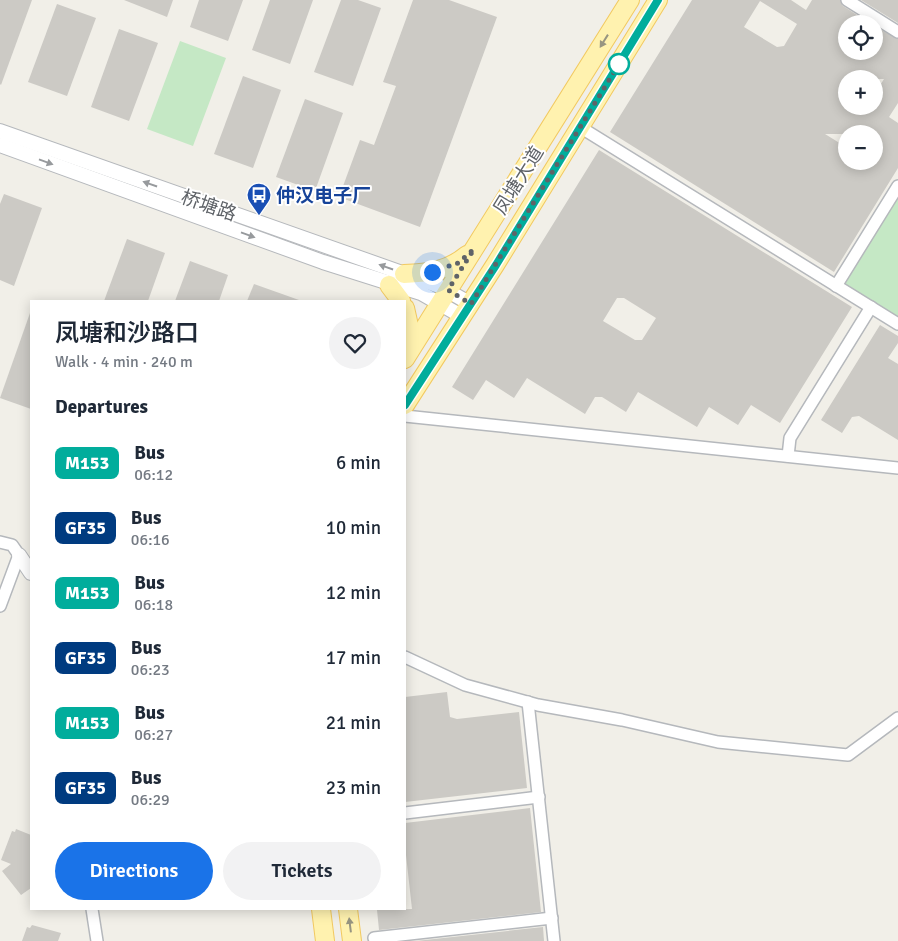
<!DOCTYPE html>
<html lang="en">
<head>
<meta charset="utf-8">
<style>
  body { margin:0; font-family:Signika,"Noto Sans SC",sans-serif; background:#f2f2f3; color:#1f2937; height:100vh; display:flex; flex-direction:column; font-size:19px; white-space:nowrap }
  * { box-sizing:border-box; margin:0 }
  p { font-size:16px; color:#747a83 }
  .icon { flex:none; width:28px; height:28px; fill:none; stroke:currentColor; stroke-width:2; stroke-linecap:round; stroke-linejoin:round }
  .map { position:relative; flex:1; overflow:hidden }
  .drawer { position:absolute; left:30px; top:300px; width:376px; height:610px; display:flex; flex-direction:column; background:#fff; border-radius:0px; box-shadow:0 2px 12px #0003 }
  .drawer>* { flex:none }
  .badge { padding:0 10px; border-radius:8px; font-size:18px; line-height:32px }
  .tools { position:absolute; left:838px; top:15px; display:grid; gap:10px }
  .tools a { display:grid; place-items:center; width:45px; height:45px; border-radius:50%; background:#fff; box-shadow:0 2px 12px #0003; font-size:25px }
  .you { position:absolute; width:25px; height:25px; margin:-12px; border:4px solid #fff; border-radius:50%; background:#1a73e8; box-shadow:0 0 0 8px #1a73e833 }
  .map>.badge { position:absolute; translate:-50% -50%; box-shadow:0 0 0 2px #fff }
  h2 { padding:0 25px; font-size:19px; line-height:45px }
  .round { display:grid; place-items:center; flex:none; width:52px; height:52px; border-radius:26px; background:#f2f2f3 }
  .head { display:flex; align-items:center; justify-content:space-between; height:85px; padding:0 25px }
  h1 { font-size:24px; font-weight:600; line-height:38px }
  .action { display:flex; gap:10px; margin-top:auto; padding:10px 25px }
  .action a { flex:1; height:58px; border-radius:30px; background:#1a73e8; color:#fff; font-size:20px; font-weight:600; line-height:58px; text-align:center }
  .action a+a { background:#f2f2f3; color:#1f2937 }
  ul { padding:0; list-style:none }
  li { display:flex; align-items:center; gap:15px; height:65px; padding:0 25px }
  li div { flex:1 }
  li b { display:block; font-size:19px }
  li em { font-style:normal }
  li .badge { min-width:55px; font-weight:700; text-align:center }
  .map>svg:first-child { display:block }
  .green { fill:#c5e8c5 }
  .building { fill:#cccac5; fill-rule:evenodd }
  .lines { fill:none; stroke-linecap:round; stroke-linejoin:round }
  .minor-casing { stroke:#b5b8bc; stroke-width:14 }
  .tertiary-casing { stroke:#b5b8bc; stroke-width:16 }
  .primary-casing { stroke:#f2c960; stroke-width:20 }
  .minor { stroke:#fff; stroke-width:11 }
  .tertiary { stroke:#fff; stroke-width:14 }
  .primary { stroke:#fff2af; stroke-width:18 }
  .oneway { fill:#979581 }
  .oneway2 { fill:#979a9d }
  .line-casing { stroke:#fff; stroke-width:11 }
  .line { stroke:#01ad9c; stroke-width:8 }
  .walk { stroke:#5f6368; stroke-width:5; stroke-dasharray:0 9 }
  .stop-dot { fill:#fff; stroke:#01ad9c; stroke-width:2.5 }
  .labels { text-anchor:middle; stroke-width:4; stroke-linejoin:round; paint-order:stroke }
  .street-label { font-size:19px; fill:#5f6368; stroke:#fff }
  .transit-label { font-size:19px; font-weight:bold; fill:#164399; stroke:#fff; text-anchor:start }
</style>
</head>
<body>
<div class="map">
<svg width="898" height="941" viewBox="0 0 898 941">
  <rect width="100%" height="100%" fill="#f1efe8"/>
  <g class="green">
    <polygon points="180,41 226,58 193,146 147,129"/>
    <polygon points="898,196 898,318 844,284"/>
  </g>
  <g class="building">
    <polygon points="0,0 32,0 1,85 0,84"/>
    <polygon points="124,0 173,0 167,17"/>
    <polygon points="199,0 243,0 228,41 190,27"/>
    <polygon points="270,0 313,0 290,64 252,50"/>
    <polygon points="341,0 358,0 381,8 353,86 314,72"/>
    <polygon points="413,0 449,0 497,17 420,227 339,197 360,140 374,145 396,86 383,82"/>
    <path d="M692 0H791L806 10 812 0H840L843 6 871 24H846V51H874V26L898 39V103L889 117 898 123V168L834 272 610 132ZM760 1 797 24 784 46 777 47 744 27ZM846 79H884L874 95V106H846ZM825 134H874V161H846V147Z"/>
    <polygon points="861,0 898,0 898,23"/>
    <polygon points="57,4 96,18 67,96 28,82"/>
    <polygon points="119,29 158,43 129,121 91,107"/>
    <polygon points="243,76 281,90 253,168 214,154"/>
    <polygon points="305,99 343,113 315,191 276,177"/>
    <path d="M599 150 852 307 780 423 751 405 738 425 709 407 697 427 638 392 626 412 602 397H595L585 414 527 378 514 398 486 380 473 400 452 387ZM617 298H624L656 318 642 340H635L603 321Z"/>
    <polygon points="4,194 42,208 14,286 0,280 0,204"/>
    <polygon points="127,239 165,253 148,301 104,301"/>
    <polygon points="190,261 228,275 219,301 175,301"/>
    <polygon points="254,284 299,300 298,301 247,301"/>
    <polygon points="30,313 31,313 31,409 0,398"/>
    <polygon points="880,325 898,336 898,343 888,358 898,364 898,440 859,416 852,417 842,433 821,420"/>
    <polygon points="447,692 450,717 457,719 519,712 527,788 405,802 405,697"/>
    <polygon points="530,808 541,912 379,930 377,910 412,909 405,846 405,823"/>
    <polygon points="16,829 31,835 31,888 21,895 2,871 11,864 1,860 12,831 15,832"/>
    <polygon points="32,925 61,933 58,941 22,941 27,927 30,928"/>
    <polygon points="543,927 544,941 416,941"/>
  </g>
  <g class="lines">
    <defs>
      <g id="minor">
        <polyline points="847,0 898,32"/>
        <polyline points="580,127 898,324"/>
        <polyline points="836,286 898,186"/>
        <polyline points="405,416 898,468"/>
        <polyline points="788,456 790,438 871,307"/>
        <polyline points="0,542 12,545 19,555"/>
        <polyline points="0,606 19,555"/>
        <polyline points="405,657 465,685 538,705 622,720 718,742 848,755 898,718"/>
        <polyline points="528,702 554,941"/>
        <polyline points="405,813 539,797"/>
        <polyline points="92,909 97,941"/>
        <polyline points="374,938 552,918"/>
      </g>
      <g id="tertiary">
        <polyline points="0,131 439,286 471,304"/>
        <polyline points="0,145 323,262 421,293 463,317"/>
        <polyline points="19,555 31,573"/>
      </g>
      <g id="primary">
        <path d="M404 274C428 273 448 271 467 255"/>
        <polyline points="389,285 401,301"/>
        <polyline points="405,308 409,326 406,354"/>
        <polyline points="405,359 630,0"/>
        <polyline points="405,405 495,265 658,0"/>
        <polyline points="321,909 325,941"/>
        <polyline points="348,909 352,941"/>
      </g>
    </defs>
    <use href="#minor" class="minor-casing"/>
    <use href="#tertiary" class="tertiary-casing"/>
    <use href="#primary" class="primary-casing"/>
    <use href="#minor" class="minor"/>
    <use href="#tertiary" class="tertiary"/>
    <use href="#primary" class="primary"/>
  </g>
  <defs><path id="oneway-solid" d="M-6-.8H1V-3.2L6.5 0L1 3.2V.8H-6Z" transform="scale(1.25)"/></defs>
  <g class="oneway">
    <use href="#oneway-solid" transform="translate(604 41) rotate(122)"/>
    <use href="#oneway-solid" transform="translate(350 925) rotate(-97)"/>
  </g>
  <g class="oneway2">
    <use href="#oneway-solid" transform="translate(46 162) rotate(20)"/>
    <use href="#oneway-solid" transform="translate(150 184) rotate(-161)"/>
    <use href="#oneway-solid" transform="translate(248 235) rotate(20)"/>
    <use href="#oneway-solid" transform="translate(386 267) rotate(-161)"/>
  </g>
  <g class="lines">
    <defs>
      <polyline id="line" points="405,405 496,265 658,0"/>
    </defs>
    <use href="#line" class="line-casing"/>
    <use href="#line" class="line"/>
    <polyline class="walk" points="432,272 458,263 474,249 448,290 471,304 619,64"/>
  </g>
  <defs>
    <symbol id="bus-pin" viewBox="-11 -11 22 30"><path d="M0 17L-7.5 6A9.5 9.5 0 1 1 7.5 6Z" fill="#1a4fb4" stroke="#fff"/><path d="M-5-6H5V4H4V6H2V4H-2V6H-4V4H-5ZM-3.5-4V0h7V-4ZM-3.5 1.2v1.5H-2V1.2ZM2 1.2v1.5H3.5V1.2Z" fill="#fff"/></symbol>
  </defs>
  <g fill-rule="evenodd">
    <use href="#bus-pin" x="245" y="181" width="28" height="38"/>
  </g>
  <circle class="stop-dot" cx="619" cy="64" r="10"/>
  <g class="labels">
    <g class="street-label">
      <text transform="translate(518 180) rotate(-58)" y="7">凤塘大道</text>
      <text transform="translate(209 205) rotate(19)" y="7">桥塘路</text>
    </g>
    <g class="transit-label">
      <text x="276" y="202">仲汉电子厂</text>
    </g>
  </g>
</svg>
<div class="tools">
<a><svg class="icon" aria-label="locate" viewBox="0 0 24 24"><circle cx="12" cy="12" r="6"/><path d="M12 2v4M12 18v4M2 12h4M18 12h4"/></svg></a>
<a>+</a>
<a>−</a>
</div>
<div class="you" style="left:432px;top:272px"></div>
<section class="drawer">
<div class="head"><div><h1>凤塘和沙路口</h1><p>Walk · 4 min · 240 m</p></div><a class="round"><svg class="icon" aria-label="heart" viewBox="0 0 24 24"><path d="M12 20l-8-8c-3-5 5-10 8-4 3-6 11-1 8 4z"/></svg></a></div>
<h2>Departures</h2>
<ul>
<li><span class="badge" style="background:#01ad9c;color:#fff">M153</span><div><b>Bus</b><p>06:12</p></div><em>6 min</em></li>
<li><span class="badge" style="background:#003b80;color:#fff">GF35</span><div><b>Bus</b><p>06:16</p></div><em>10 min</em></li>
<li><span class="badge" style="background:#01ad9c;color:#fff">M153</span><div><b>Bus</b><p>06:18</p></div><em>12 min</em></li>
<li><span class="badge" style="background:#003b80;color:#fff">GF35</span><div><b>Bus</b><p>06:23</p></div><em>17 min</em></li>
<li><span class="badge" style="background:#01ad9c;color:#fff">M153</span><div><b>Bus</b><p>06:27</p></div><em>21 min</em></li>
<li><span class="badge" style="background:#003b80;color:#fff">GF35</span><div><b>Bus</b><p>06:29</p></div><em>23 min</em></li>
</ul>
<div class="action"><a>Directions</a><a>Tickets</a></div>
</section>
</div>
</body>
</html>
